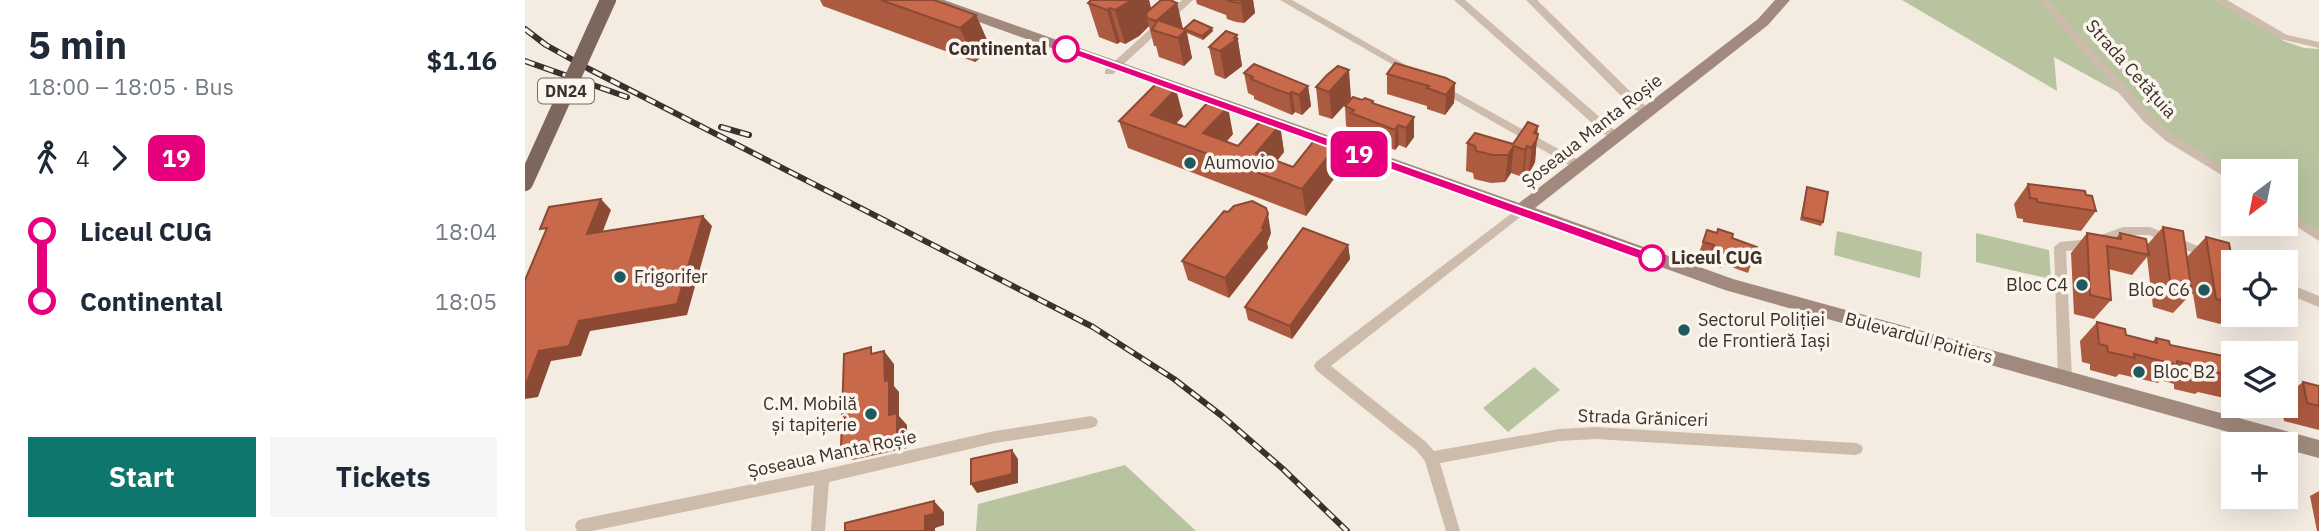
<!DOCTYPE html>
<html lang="en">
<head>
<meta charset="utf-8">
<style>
  body { margin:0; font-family:"IBM Plex Sans",sans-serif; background:#f6f6f7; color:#1f2937; height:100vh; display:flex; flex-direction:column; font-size:26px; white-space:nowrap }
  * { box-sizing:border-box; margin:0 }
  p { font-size:23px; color:#747a83 }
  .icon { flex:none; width:38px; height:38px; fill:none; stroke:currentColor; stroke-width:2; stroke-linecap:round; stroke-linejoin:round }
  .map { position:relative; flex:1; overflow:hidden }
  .side { display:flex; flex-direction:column; background:#fff; width:525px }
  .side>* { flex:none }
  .badge { padding:0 14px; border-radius:10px; font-size:24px; line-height:46px }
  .needle { width:46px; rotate:212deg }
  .tools { position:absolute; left:1696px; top:159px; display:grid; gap:14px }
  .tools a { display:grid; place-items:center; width:77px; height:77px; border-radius:0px; background:#fff; box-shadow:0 7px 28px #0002; font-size:35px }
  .map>.badge { position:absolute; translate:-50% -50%; box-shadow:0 0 0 4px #fff }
  .legs { display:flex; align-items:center; gap:10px; height:77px; padding:0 28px; font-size:23px }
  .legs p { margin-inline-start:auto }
  .headline { display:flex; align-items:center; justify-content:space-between; height:119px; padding:0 28px }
  h1 { font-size:38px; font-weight:800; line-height:52px }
  .action { display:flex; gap:14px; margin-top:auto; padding:14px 28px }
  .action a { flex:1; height:80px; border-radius:0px; background:#0f766e; color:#fff; font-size:28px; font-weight:800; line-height:80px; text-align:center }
  .action a+a { background:#f6f6f7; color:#1f2937 }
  ul { padding:0 28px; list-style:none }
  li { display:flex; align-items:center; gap:24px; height:70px; font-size:26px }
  li i { display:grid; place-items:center; width:10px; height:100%; margin:0 9px; background:currentColor }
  li i::after { content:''; width:18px; height:18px; margin:-9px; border:5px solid; border-radius:50%; background:#fff }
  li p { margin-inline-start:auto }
  li:first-child i { background:linear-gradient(#0000 50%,currentColor 0) }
  li:last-child i { background:linear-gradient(currentColor 50%,#0000 0) }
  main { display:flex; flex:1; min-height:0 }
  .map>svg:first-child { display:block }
  .green { fill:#b8c4a0 }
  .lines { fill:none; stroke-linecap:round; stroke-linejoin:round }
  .street { fill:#cdbbac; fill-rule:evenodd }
  .secondary { fill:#a18a7d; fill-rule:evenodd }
  .rail-casing { stroke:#3b302b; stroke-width:6 }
  .rail { stroke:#fbf5ee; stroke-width:3.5; stroke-dasharray:10; stroke-linecap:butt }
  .primary-bridge { stroke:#7d675c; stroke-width:16 }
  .wall { fill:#ac5a40 }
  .shaded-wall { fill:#8c4a34 }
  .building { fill:#c8694b; stroke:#8c4a34; stroke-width:2 }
  .line-1 { fill:#e6007e; stroke:#fff; stroke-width:2 }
  .stop-1-dot { fill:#fff; stroke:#e6007e; stroke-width:3.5 }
  .poi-dot { fill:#1f5a5e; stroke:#fbf5ee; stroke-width:2.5 }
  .labels { text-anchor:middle; stroke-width:7; stroke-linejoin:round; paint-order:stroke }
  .shield { fill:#fbf5ee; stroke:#756b66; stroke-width:2 }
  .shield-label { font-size:16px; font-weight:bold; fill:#3b302b }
  .stop-label { font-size:18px; font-weight:bold; fill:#3b302b; stroke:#fbf5ee; text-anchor:end }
  .street-label { font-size:18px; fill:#3b302b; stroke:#fbf5ee }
  .poi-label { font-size:18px; fill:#3b302b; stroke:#fbf5ee; text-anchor:start }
</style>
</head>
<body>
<main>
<section class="side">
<div class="headline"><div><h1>5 min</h1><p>18:00 – 18:05 · Bus</p></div><b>$1.16</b></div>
<div class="legs"><svg class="icon" aria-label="walk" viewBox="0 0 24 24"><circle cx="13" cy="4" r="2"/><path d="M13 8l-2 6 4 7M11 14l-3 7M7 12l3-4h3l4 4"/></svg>4<svg class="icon" aria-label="forward" viewBox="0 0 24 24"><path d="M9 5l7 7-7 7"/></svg><b class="badge" style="background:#e6007e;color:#fff">19</b></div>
<ul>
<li><i style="color:#e6007e"></i><b>Liceul CUG</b><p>18:04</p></li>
<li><i style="color:#e6007e"></i><b>Continental</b><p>18:05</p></li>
</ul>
<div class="action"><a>Start</a><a>Tickets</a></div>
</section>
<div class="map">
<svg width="1794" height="531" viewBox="0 0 1794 531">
  <rect width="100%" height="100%" fill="#f4ebe1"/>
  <g class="green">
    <polygon points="1377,0 1690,0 1759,41 1779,48 1794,49 1794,233 1761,211 1760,172 1708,172 1708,175 1653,139 1600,96 1529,57 1532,91"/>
    <polygon points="1312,231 1397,252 1395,278 1309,255"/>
    <polygon points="1451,233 1524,250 1526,279 1451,262"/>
    <polygon points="1009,367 1035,390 983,432 958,408"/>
    <polygon points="600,465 671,531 451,531 453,504"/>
  </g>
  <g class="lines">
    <g class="street">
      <polygon points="657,0 668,0 588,74 580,74 580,70"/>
      <polygon points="755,0 767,0 893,72 892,74 884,74"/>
      <polygon points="929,0 940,0 1093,133 1094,136 1093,139 1085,139"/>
      <polygon points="1001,0 1012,0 1117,103 1128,111 1127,114 1119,114 1109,109"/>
      <polygon points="1513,0 1523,0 1627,116 1649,135 1708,173 1708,182 1641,141 1619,122"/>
      <polygon points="1690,0 1702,0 1762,35 1794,42 1794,48 1755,39"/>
      <polygon points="917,85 1057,162 1059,165 1057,168 1049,168 913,90 912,88 913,86"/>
      <polygon points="995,207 999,208 1001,211 999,214 806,366 901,442 909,451 1034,429 1071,427 1331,443 1336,445 1338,449 1336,453 1331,455 1071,439 1034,441 915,463 935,531 921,531 900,461 891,450 791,370 789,366 791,362"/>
      <polygon points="1760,209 1794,230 1794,241 1760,219"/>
      <polygon points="1598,227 1625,227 1713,262 1708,262 1708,269 1624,235 1599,235 1566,248 1541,251 1547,378 1545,382 1540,384 1535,382 1533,378 1529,247 1535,242 1565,239"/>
      <polygon points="1760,282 1794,296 1794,307 1760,293"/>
      <polygon points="566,416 571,418 573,422 571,426 566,428 470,443 304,482 300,531 286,531 289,485 67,531 52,531 50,526 52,521 57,519 297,470 470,431"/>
    </g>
    <polygon class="secondary" points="399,0 419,0 994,203 1233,19 1250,0 1265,0 1243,25 1010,208 1208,279 1794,440 1794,458 1760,449 1760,444 1746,444 1200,290 401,3"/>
    <defs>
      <g id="rail">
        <polyline points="0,29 21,45 64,69 568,327 649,379 697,416 758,469 822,531"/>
        <polyline points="0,61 102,97"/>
        <polyline points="196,127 224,135"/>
      </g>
    </defs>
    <use href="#rail" class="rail-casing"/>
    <use href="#rail" class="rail"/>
    <polyline class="primary-bridge" points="0,183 83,0"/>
  </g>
  <g class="wall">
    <polygon points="295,0 409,0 451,15 466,49 450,62 298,6"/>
    <polygon points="566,0 624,0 626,9 652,3 658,29 688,31 678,40 662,33 667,58 659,66 634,57 631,46 629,46 624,26 614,36 600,44 595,42 592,44 574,37 563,3 566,1"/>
    <polygon points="671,0 728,0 730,13 719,23 711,22 702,19 701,15 672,4"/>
    <polygon points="712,35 717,66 700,79 690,75 684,47"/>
    <polygon points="719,73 783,86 786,106 777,115 770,112 767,115 729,99 729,96 723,93"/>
    <polygon points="862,74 930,83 929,103 920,115 902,109 902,106 862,94"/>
    <polygon points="791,87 826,98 807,119 794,115"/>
    <polygon points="837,100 848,101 849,104 889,117 889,137 881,148 874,145 870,150 827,133 827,129 821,126 820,106"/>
    <polygon points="658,116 651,124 660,127 708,134 701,142 713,146 755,125 759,152 752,161 768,167 812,145 814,172 781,216 603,148 594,121"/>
    <polygon points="1012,134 1010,162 1008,166 1003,175 999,174 997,177 986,173 980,182 966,183 949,179 948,173 941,171 942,143 988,144"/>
    <polygon points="1503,184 1561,195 1571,211 1556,231 1498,222 1498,219 1492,218 1489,204"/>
    <polygon points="1282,187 1298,222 1296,226 1275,220"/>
    <polygon points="1638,227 1667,293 1648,313 1628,307 1622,257 1607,275 1583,269 1586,300 1569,319 1549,314 1546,253 1562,233 1591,238 1595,233 1622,245"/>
    <polygon points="746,233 742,243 743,248 704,298 663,280 657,261"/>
    <polygon points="1681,237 1708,264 1708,312 1695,324 1672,318 1662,257"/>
    <polygon points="1207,238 1228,259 1223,273 1198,264 1197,268 1182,263 1184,259 1173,255 1178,242"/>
    <polygon points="823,245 825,259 767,339 723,320 720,307"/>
    <polygon points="1572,322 1601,335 1627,342 1631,338 1645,345 1708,364 1708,400 1673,392 1670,394 1649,389 1649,384 1636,380 1633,383 1594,374 1591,377 1565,370 1565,364 1557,362 1555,341"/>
    <polygon points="1778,382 1794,386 1794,430 1759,421 1756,406 1760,406 1760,396"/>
    <polygon points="1711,406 1739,406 1738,407 1733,406 1728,410"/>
    <polygon points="1794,491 1794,531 1792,531 1785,496"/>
  </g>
  <g class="shaded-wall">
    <polygon points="607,0 624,0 629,20 623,19 622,19 624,26 614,36 600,44 590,10"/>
    <polygon points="719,0 728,0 730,13 719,23 716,3"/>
    <polygon points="652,3 658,30 633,32 631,21"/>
    <polygon points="585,8 595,42 592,44 582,10"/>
    <polygon points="451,15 466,49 450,62 435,28"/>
    <polygon points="687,28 688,31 678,40 677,36"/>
    <polygon points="661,30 667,58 659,66 653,38"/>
    <polygon points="712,35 717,66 700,79 695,51"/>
    <polygon points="824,70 826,98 807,119 804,92"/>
    <polygon points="930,83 929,103 920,115 921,95"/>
    <polygon points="783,86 786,106 777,115 774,95"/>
    <polygon points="651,89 658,116 638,137 626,115"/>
    <polygon points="767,92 770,112 767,115 764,94"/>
    <polygon points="703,107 708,134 689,156 678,133"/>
    <polygon points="889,117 889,137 881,148 881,128"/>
    <polygon points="755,125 759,152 740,175 731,153"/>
    <polygon points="873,125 874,145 870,150 870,130"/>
    <polygon points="1013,126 1010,162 1008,166 1003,175 1009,133"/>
    <polygon points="812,145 814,172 781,216 777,189"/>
    <polygon points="989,146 986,173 980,182 983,155"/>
    <polygon points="1002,146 999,174 997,177 1000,150"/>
    <polygon points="76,199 86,210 73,244 62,234"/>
    <polygon points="743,214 746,233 742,243 743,248 704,298 700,278 737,228"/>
    <polygon points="178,216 187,226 162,315 65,331 56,356 26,361 13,397 0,399 0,387 14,351 54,321"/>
    <polygon points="823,245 825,259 767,339 765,326"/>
    <polygon points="359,351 369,364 369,386 374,392 374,416 382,425 382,448 327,460 316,448 364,415 360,381"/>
    <polygon points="487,450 493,459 493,483 452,493 446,484"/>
    <polygon points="409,501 419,512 419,525 410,528 410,531 400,531 400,516"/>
  </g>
  <g class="building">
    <polygon points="356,0 409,0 451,15 435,28"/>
    <polygon points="566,0 607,0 590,10 585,8 582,10 563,3"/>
    <polygon points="636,0 645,0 652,3 631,21 622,18 621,13"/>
    <polygon points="702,0 719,0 716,3 707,2"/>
    <polygon points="633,20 661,30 653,38 627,30"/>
    <polygon points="669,20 687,28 677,36 659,29"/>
    <polygon points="701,31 712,35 709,38 712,39 695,51 684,47"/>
    <polygon points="870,63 921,78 930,83 921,95 902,88 904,86 862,74"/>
    <polygon points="729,64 783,86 774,95 767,92 764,94 750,89 726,79 728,77 719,73"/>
    <polygon points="813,66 824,70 804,92 791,87 802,75"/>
    <polygon points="633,82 651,89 626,115 660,127 685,100 703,107 678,133 713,146 737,119 755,125 731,153 768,167 792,137 812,145 777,189 594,121"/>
    <polygon points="828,97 837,100 840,98 848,101 847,103 889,117 881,128 873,125 870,130 826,113 829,110 820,106"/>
    <polygon points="1003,122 1013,126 1009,133 1013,134 1012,139 1006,148 1002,146 1000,150 989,146 983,155 968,155 951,151 950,146 942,143 950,133 988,144"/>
    <polygon points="1503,184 1560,191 1561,195 1567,196 1571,211 1512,202 1512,199 1505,198"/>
    <polygon points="1282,187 1303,192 1298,222 1277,217"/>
    <polygon points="76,199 62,234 178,216 152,304 54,321 44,346 14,351 0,387 0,280 22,228 15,229 24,207"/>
    <polygon points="727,201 741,208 743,214 737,228 740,228 700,278 657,261 699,211 703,212 709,206"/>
    <polygon points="1638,227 1658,231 1667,293 1646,288"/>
    <polygon points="778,228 823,245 765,326 720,307"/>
    <polygon points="1193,229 1208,234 1207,238 1232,247 1228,259 1203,251 1202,254 1187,249 1189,245 1178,242 1182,230 1192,233"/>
    <polygon points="1562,233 1596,239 1595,233 1621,239 1624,255 1582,246 1586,300 1565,295"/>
    <polygon points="1681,237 1704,243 1708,264 1708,303 1691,299"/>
    <polygon points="1760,269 1763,270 1766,286 1760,284"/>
    <polygon points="1572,322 1600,329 1601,335 1632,343 1631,338 1644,341 1645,345 1699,356 1700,362 1708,364 1708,377 1690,372 1691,376 1669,370 1668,365 1652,361 1652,365 1609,354 1610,358 1583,352 1582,346 1574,344"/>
    <polygon points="346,347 346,354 359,351 360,381 364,380 364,415 372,413 372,436 316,448 319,354"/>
    <polygon points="1778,382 1794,386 1794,406 1782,403"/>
    <polygon points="487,450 487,474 446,484 446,459"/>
    <polygon points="409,501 409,514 400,516 400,531 320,531 320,523"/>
  </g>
  <polygon class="line-1" points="541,45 1132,255 1134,258 1132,262 1122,262 537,51 535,49"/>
  <g class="stop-1-dot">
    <circle cx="541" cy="49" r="12"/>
    <circle cx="1127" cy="258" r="12"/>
  </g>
  <g class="poi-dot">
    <circle cx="665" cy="163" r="7"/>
    <circle cx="95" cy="277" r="7"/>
    <circle cx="1557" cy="285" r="7"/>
    <circle cx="1679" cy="290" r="7"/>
    <circle cx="1159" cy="330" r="7"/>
    <circle cx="1614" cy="372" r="7"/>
    <circle cx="346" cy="414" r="7"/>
  </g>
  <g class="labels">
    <rect class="shield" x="13" y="78.5" width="56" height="25" rx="5"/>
    <g class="shield-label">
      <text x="41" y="97">DN24</text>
    </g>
    <g class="stop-label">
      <text x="522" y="55">Continental</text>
      <text x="1146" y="264" text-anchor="start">Liceul CUG</text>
    </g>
    <g class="street-label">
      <text transform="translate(1606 69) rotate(48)" y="6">Strada Cetățuia</text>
      <text transform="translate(1067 131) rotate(-38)" y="6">Șoseaua Manta Roșie</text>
      <text transform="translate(1394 338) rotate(15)" y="6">Bulevardul Poitiers</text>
      <text transform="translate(1118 418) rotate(2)" y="6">Strada Grăniceri</text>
      <text transform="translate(307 454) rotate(-12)" y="6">Șoseaua Manta Roșie</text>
    </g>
    <g class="poi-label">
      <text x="679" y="169">Aumovio</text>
      <text x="109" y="283">Frigorifer</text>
      <text x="1543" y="291" text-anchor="end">Bloc C4</text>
      <text x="1665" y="296" text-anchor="end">Bloc C6</text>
      <text x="1173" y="326">Sectorul Poliției<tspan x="1173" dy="21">de Frontieră Iași</tspan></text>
      <text x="1628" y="378">Bloc B2</text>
      <text x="332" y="410" text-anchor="end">C.M. Mobilă<tspan x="332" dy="21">și tapițerie</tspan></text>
    </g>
  </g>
</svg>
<div class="tools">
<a><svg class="needle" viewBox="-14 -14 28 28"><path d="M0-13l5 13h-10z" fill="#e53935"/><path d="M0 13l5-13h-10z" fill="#747a83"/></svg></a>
<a><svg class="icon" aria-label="locate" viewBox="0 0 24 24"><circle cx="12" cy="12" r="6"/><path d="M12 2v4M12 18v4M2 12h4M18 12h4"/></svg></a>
<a><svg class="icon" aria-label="layers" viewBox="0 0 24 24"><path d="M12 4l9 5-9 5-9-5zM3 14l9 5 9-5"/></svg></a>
<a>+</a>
</div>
<b class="badge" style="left:834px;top:154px;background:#e6007e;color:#fff">19</b>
</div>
</main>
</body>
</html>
